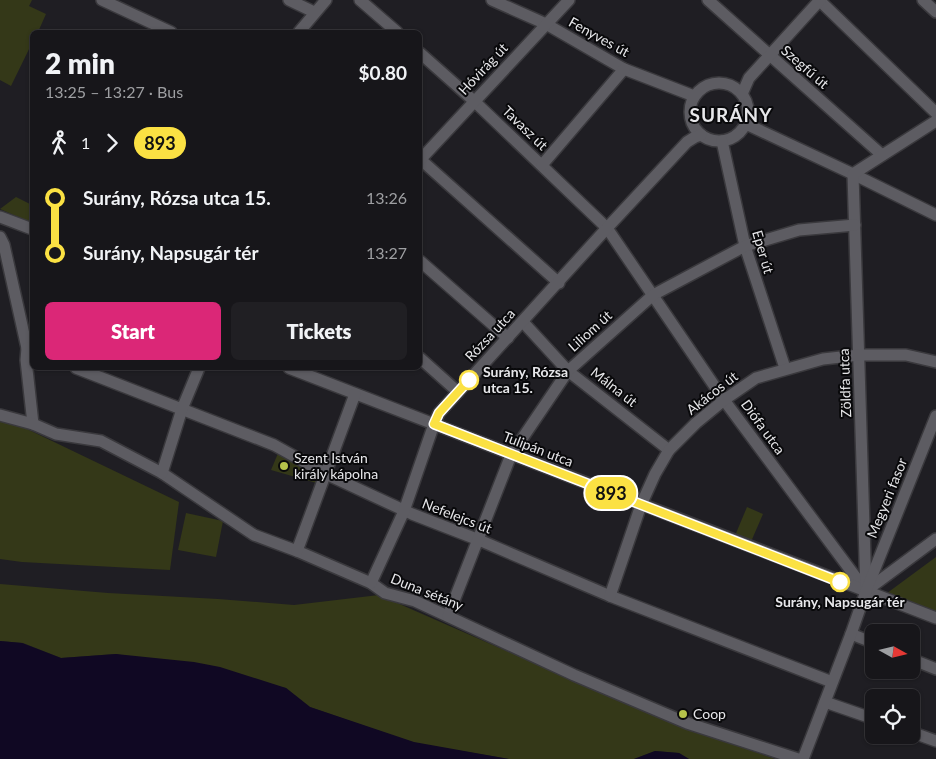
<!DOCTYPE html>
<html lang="en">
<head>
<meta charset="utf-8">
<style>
  body { margin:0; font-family:Lato,sans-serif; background:#201f23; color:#f1f3f6; height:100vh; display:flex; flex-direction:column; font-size:19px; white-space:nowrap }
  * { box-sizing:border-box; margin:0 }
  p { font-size:16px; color:#9e9fa2 }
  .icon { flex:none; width:28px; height:28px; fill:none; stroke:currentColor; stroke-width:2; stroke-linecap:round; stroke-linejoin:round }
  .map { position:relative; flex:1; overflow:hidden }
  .sheet { position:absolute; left:30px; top:30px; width:392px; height:340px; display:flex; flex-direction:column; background:#17161a; border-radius:8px; box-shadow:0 1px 4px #0004,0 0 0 1px #363539 }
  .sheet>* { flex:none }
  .badge { padding:0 10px; border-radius:16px; font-size:18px; line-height:32px }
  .needle { width:32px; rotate:98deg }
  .controls { position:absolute; left:865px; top:624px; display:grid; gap:10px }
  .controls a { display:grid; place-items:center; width:55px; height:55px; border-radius:8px; background:#17161a; box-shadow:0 1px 4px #0004,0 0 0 1px #363539; font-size:25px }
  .map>.badge { position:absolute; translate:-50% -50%; box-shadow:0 0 0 2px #fff }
  .legs { display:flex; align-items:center; gap:8px; height:55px; padding:0 15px; font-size:16px }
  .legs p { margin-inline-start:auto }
  .head { display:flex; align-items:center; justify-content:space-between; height:85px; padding:0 15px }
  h1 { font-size:28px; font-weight:800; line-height:38px }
  .primary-button { display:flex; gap:10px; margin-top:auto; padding:10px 15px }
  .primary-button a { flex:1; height:58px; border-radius:8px; background:#db2777; color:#fff; font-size:20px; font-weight:800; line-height:58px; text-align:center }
  .primary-button a+a { background:#201f23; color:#f1f3f6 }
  ul { padding:0 15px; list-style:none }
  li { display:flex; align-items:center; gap:18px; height:55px; font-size:19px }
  li i { display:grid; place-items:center; width:8px; height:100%; margin:0 6px; background:currentColor }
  li i::after { content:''; width:12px; height:12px; margin:-6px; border:4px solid; border-radius:50%; background:#17161a }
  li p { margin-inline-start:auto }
  li:first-child i { background:linear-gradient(#0000 50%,currentColor 0) }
  li:last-child i { background:linear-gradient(currentColor 50%,#0000 0) }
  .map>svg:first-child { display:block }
  .green { fill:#343818 }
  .water { fill:#100823 }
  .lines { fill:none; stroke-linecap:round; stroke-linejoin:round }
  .minor-casing { stroke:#3a393d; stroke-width:14 }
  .minor { stroke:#5d5c62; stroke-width:11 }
  .line-1-casing { stroke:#fff; stroke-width:11 }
  .line-1 { stroke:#fbe143; stroke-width:8 }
  .stop-1-dot { fill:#fff; stroke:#fbe143; stroke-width:2.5 }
  .poi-dot { fill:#b5c24a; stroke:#09090b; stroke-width:2 }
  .labels { text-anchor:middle; stroke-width:4; stroke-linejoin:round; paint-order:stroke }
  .street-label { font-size:14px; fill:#e7e7ea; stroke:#09090b }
  .stop-label { font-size:14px; font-weight:bold; fill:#e7e7ea; stroke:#09090b; text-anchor:start }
  .poi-label { font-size:14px; fill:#e7e7ea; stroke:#09090b; text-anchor:start }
  .district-label { font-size:19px; font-weight:bold; letter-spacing:1px; fill:#e7e7ea; stroke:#09090b }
</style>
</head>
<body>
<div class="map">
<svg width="936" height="759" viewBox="0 0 936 759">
  <rect width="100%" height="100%" fill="#1f1e23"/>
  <g class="green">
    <polygon points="0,0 32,0 29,6 46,14 38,32 32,32 32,43 11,86 0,80"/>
    <polygon points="16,197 32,205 32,223 0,209"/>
    <polygon points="0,416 179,502 170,570 22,562 0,559"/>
    <polygon points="279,451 324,475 320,484 271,470"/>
    <polygon points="747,507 763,514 750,544 734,538"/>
    <polygon points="186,513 223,521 216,557 178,550"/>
    <polygon points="936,557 936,619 879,599"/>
    <polygon points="0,584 108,593 218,599 294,605 379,595 662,719 775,759 689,759 679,753 655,751 634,759 509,759 414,743 310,707 286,688 116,654 61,658 23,643 0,641"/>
  </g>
  <g class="water">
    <polygon points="0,641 22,643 61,658 116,654 194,662 220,667 286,688 310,707 414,742 509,759 0,759"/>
    <polygon points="655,751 679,753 689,759 634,759"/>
  </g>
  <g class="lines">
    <defs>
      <g id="minor">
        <polyline points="102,0 171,32"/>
        <polyline points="289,0 314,12"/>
        <polyline points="360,0 397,32"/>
        <polyline points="492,0 546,24 624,69 694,96"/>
        <polyline points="708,0 882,155"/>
        <polyline points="819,0 936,113"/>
        <polyline points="923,0 936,12"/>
        <polyline points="299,32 326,0"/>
        <polyline points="420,53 474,101 607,228 724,400 866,591"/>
        <circle cx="719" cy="112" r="29"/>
        <polyline points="742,94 749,78 820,0"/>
        <polyline points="746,124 853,174 936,215"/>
        <polyline points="722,141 745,246 785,368"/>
        <polyline points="420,159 559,283"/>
        <polyline points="420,160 569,0"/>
        <polyline points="542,165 624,69"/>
        <polyline points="0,217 32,229"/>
        <polyline points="0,237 4,245 27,348 32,351"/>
        <polyline points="420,261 508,338"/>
        <polyline points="523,322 568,371 669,450"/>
        <polyline points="27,348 26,360 33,424"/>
        <polyline points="420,358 458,392"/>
        <polyline points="76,368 274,445 326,474 412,514 479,540 610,596 832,682"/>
        <polyline points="289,368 936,618"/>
        <polyline points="0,415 33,424 56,434 101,441 162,473 254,535 297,551 371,583 385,593 415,601 574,675 687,723 798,759"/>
        <polyline points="162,473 182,409 199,368"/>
        <polyline points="297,551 355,394"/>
        <polyline points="371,583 404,511 434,424 439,413 607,228 687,142 695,137 701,135"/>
        <polyline points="867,590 936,539"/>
        <polyline points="866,591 853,174 936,121"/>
        <polyline points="610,596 641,505 655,474 669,450 696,423 724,400 756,378 823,359 859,355 906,355 936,362"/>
        <polyline points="448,616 511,455 568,371 653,295 745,246 799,230 855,225"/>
        <polyline points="851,634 874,643"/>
        <polyline points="911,659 936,669"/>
        <polyline points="825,702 874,719"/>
        <polyline points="911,732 936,741"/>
        <polyline points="803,759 851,634 866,591 936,416"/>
      </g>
    </defs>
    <use href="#minor" class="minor-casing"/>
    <use href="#minor" class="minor"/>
  </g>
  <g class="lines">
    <defs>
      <polyline id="line-1" points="469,380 439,413 434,424 840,582"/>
    </defs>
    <use href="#line-1" class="line-1-casing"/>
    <use href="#line-1" class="line-1"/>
  </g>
  <g class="stop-1-dot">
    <circle cx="469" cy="380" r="9"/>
    <circle cx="840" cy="582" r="9"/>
  </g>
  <g class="poi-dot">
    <circle cx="284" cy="466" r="5"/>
    <circle cx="683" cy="714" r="5"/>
  </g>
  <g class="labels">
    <g class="street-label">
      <text transform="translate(599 37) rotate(29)" y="5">Fenyves út</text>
      <text transform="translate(805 67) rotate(41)" y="5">Szegfű út</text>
      <text transform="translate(483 69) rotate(-47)" y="5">Hóvirág út</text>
      <text transform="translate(525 128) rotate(44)" y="5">Tavasz út</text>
      <text transform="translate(763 252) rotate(74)" y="5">Eper út</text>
      <text transform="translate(590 331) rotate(-42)" y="5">Liliom út</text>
      <text transform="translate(490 335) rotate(-47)" y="5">Rózsa utca</text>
      <text transform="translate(845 383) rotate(-92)" y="5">Zöldfa utca</text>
      <text transform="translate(614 387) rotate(38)" y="5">Málna út</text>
      <text transform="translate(712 393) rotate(-38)" y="5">Akácos út</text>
      <text transform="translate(763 427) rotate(54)" y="5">Diófa utca</text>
      <text transform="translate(538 449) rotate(21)" y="5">Tulipán utca</text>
      <text transform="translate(887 498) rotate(-68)" y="5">Megyeri fasor</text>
      <text transform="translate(457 516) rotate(21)" y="5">Nefelejcs út</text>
      <text transform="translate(427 592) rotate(22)" y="5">Duna sétány</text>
    </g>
    <g class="stop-label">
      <text x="483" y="377">Surány, Rózsa<tspan x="483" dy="16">utca 15.</tspan></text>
      <text x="840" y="607" text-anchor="middle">Surány, Napsugár tér</text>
    </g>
    <g class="poi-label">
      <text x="294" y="463">Szent István<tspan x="294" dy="16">király kápolna</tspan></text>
      <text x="693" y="719">Coop</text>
    </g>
    <g class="district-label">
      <text x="731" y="122">SURÁNY</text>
    </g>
  </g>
</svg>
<div class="controls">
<a><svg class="needle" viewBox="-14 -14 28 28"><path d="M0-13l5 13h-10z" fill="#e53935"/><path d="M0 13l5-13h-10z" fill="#9e9fa2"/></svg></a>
<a><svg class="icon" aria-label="locate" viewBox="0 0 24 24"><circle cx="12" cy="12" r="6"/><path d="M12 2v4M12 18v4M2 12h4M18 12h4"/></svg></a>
</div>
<b class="badge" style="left:611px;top:493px;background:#fbe143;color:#111">893</b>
<section class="sheet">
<div class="head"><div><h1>2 min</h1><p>13:25 – 13:27 · Bus</p></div><b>$0.80</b></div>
<div class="legs"><svg class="icon" aria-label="walk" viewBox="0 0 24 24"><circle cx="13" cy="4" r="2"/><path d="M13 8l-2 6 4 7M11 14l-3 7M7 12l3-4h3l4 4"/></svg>1<svg class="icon" aria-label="forward" viewBox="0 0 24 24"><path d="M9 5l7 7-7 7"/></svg><b class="badge" style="background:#fbe143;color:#111">893</b></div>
<ul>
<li><i style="color:#fbe143"></i><b>Surány, Rózsa utca 15.</b><p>13:26</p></li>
<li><i style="color:#fbe143"></i><b>Surány, Napsugár tér</b><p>13:27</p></li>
</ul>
<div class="primary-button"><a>Start</a><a>Tickets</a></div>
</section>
</div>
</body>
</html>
